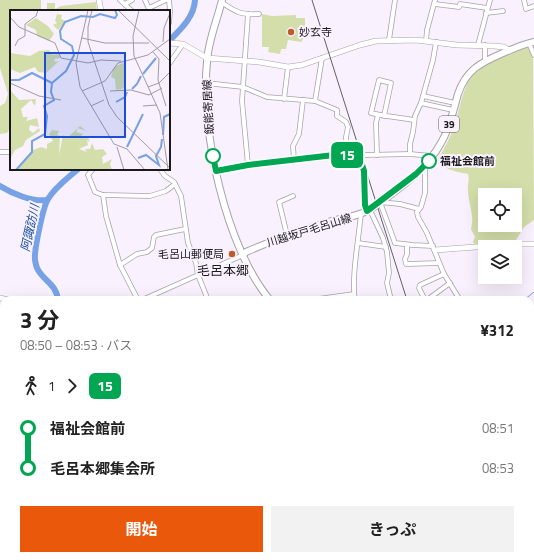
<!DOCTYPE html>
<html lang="ja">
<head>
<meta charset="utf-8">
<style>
  body { margin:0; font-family:"Titillium Web","Noto Sans JP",sans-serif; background:#f2f2f2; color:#222; height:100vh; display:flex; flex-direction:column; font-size:15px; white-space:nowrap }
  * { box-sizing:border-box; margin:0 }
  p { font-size:13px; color:#767676 }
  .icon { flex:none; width:22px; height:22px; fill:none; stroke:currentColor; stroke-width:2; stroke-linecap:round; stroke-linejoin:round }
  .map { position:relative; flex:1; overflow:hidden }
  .details { position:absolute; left:0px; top:296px; width:534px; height:264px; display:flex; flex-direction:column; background:#fff; border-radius:12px 12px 0 0; box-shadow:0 4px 16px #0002 }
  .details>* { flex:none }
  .badge { padding:0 8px; border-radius:6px; font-size:14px; line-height:26px }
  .tools { position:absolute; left:478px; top:188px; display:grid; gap:8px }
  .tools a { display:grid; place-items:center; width:44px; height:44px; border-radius:0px; background:#fff; box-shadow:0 4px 16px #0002; font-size:20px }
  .map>.badge { position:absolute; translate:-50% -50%; box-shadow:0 0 0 2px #fff }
  .legs { display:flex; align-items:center; gap:6px; height:44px; padding:0 20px; font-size:13px }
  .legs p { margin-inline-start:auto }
  .head { display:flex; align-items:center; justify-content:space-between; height:68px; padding:0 20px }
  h1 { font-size:22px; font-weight:700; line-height:30px }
  .action { display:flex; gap:8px; margin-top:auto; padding:8px 20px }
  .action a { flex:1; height:46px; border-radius:0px; background:#ea580c; color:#fff; font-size:16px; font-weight:700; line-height:46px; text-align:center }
  .action a+a { background:#f2f2f2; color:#222 }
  ul { padding:0 20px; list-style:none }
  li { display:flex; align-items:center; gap:14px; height:40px; font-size:15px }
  li i { display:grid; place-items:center; width:6px; height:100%; margin:0 5px; background:currentColor }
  li i::after { content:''; width:10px; height:10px; margin:-5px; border:3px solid; border-radius:50%; background:#fff }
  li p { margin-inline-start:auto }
  li:first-child i { background:linear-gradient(#0000 50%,currentColor 0) }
  li:last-child i { background:linear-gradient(currentColor 50%,#0000 0) }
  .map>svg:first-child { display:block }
  .green { fill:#d4deab; fill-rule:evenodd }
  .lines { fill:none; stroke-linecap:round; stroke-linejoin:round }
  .stream { stroke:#77a3e6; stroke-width:1 }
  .river { stroke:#77a3e6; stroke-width:6 }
  .minor-casing { stroke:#a9a1ac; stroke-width:5.5 }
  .tertiary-casing { stroke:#a9a1ac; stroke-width:6 }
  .primary-casing { stroke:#a9a1ac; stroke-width:8 }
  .minor { stroke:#fff; stroke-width:4 }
  .tertiary { stroke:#fff; stroke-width:5 }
  .primary { stroke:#fff; stroke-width:6 }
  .rail { stroke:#656067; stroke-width:1 }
  .line-1-casing { stroke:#fff; stroke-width:9 }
  .line-1 { stroke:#00a651; stroke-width:6 }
  .poi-dot { fill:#c05a2d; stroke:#f9f1fd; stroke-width:1.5 }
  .stop-1-dot { fill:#fff; stroke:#00a651; stroke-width:2 }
  .labels { text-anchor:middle; stroke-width:4; stroke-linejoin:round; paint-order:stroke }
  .shield { fill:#f9f1fd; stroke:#5e5a60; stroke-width:1 }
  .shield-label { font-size:10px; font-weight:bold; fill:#1c191d }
  .poi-label { font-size:11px; fill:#1c191d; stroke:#f9f1fd; text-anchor:start }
  .street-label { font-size:11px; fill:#1c191d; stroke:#f9f1fd }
  .stop-label { font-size:11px; font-weight:bold; fill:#1c191d; stroke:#f9f1fd; text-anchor:start }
  .water-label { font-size:12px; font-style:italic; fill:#1b519f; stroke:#f9f1fd }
  .quarter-label { font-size:13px; fill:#1c191d; stroke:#f9f1fd }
  .inset-river { fill:none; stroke:#77a3e6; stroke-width:2 }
  .inset-road { fill:none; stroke:#a19ba3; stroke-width:1 }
  .view { fill:#1d4ed8; fill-opacity:0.15; stroke:#1d4ed8; stroke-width:2 }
  .inset-edge { fill:none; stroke:#1c191d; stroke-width:2 }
</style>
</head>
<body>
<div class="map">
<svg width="534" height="560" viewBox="0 0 534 560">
  <rect width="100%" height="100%" fill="#f9f1fd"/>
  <g class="green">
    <polygon points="0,0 41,0 41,11 47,10 47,3 55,3 55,9 61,6 96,2 97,11 82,11 82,9 79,9 81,11 73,11 76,10 66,11 11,11 11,129 9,130 7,133 0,134 0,106 5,103 8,94 0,68"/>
    <polygon points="262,14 272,16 296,15 296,18 305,18 305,37 301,42 288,40 286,49 281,49 280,54 268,52 269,47 262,47"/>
    <path d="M533 46 534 220 524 227 516 240 511 242 496 240 476 245 473 242 475 237 471 229C475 215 468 204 468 190 467 184 470 180 468 174 457 172 443 170 438 159 446 146 453 132 457 117 462 100 464 80 480 68 495 57 515 51 533 46ZM485 195H515V225H485Z"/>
    <polygon points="24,556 94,556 94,560 26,560"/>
    <polygon points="154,556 237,556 244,560 147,560 149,557"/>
  </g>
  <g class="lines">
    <polyline class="stream" points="524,300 534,292"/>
    <g class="river">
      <path d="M169 41C181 29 194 17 195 0"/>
      <path d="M0 186C13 194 32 202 47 200"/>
      <path d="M58 300C56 283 43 281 37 268 36 265 35 261 35 259 34 250 43 207 48 199 55 187 68 178 78 169"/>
      <polyline points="0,336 4,334"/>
      <polyline points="0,399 4,408"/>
      <polyline points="0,528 0,475 4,457"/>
    </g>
    <defs>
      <g id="minor">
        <polyline points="120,0 132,11"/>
        <polyline points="145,0 150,11"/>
        <polyline points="169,0 170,11 169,23"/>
        <polyline points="524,0 526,9 534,6"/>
        <path d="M221 2C236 12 240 15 259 14"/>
        <polyline points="125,4 132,0"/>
        <polyline points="435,4 459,7 460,4 487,8"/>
        <polyline points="149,8 166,0"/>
        <polyline points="486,13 503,11"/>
        <polyline points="389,40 395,0"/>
        <polyline points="426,41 427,30 435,0"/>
        <polyline points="529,43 534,55"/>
        <polyline points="478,45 490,0"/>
        <polyline points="485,45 485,61"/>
        <polyline points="169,64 183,44"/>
        <polyline points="206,83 243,87 267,97 315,101 337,110 337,116 346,122 348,127 346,137 347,155"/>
        <polyline points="423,96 455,103"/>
        <polyline points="284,99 288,67"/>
        <polyline points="315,101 322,58"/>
        <polyline points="421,103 453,110"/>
        <path d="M384 116 391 83 379 80 371 113C385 116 400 118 414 120"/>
        <polyline points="0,152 11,152"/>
        <polyline points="410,154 410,144 413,132 415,116 421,103 433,60 436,42"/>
        <polyline points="365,155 410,154 432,156"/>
        <polyline points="377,155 376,123 378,115"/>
        <polyline points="294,160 293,146 299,134 303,100"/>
        <polyline points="248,165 242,101 248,14"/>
        <polyline points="425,165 425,193 421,207 417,212 418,217 427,233 444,274 460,300"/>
        <polyline points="93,169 88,175 95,192 103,195 106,216 120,265 138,300"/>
        <polyline points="160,169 165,176 174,182 181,196 188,243 196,263 198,275 208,300"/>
        <polyline points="216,171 248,165 334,155 359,155 364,171 365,205 367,211"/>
        <polyline points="103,195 150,196 166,191 175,184"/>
        <polyline points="419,209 400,204 380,202 395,243 413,245 433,246"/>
        <polyline points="370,210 383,238 387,252 389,273 387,283 391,300"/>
        <polyline points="287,235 279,202 293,196"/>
        <polyline points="358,243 386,247"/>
        <polyline points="407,245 407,254 405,259 406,264 439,263"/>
        <polyline points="120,265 137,254 147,252 152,248 154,237 156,235 185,229"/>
        <polyline points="142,300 243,255"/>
        <polyline points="311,300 354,294"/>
        <path d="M355 300C351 277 359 238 361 213"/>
        <polyline points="425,300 419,288 420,285 444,274"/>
        <polyline points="427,300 450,283"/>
        <polyline points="530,372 534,371"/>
        <polyline points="530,420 534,419"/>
        <polyline points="4,486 2,496 4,513"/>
        <polyline points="0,526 4,524"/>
        <polyline points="0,550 3,543 4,536"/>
        <polyline points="440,560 440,556"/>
        <polyline points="456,560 456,556"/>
        <polyline points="466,560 467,556"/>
      </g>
      <g id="tertiary">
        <polyline points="99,0 101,11"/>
        <polyline points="169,43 183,44 207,58 259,62 288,67 302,65 360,45 376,41 416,40 457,45 494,46 504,47 509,50"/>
        <polyline points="435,250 515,244 534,244"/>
        <polyline points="0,298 8,300"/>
      </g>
      <g id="primary">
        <path d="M222 0C217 21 208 41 207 62 200 130 226 248 270 300"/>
        <path d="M243 255 246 252C273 240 300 231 328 222 343 218 361 216 374 207 398 190 427 169 441 143 450 128 453 111 458 94 466 70 480 63 503 53 513 49 523 44 534 42"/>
        <polyline points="424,556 427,560"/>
      </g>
    </defs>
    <use href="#minor" class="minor-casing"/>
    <use href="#tertiary" class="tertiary-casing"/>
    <use href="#primary" class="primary-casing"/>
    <use href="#minor" class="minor"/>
    <use href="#tertiary" class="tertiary"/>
    <use href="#primary" class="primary"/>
    <g class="rail">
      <polyline points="312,0 407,300"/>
      <polyline points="530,473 534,477"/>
    </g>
  </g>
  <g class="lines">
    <defs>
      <polyline id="line-1" points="213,156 216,171 248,165 334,155 359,155 364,171 365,205 367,211 416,174 429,161"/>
    </defs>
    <use href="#line-1" class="line-1-casing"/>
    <use href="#line-1" class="line-1"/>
  </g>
  <g class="poi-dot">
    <circle cx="291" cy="32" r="4"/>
    <circle cx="232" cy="254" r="4"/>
  </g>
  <g class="stop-1-dot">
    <circle cx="213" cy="156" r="7"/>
    <circle cx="429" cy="161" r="7"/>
  </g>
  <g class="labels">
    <rect class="shield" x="439" y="116" width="20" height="16" rx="3"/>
    <g class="shield-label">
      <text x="449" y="128">39</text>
    </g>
    <g class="poi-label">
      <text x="299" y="36">妙玄寺</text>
      <text x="224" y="258" text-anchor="end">毛呂山郵便局</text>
    </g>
    <g class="street-label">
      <text transform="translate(208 107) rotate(-93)" y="4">飯能寄居線</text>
      <text transform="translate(309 230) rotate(-17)" y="4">川越坂戸毛呂山線</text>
    </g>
    <g class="stop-label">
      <text x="440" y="165">福祉会館前</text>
    </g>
    <g class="water-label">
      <text transform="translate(30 228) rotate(-78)" y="4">阿諏訪川</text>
    </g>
    <g class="quarter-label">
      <text x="223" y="275">毛呂本郷</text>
    </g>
  </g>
  <g transform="translate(10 10)">
    <rect width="160" height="160" fill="#f9f1fd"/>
    <path d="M47 4 52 5 51 9 56 11 48 20 43 15 47 13 45 11ZM26 8 38 16 44 24 39 31 27 26 26 20 16 15ZM39 40 42 45 50 44V48L44 49 45 52 49 51 36 63 28 62 25 57 10 63 0 59V43L20 46 29 41ZM116 52V75L112 79 106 80 105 69 101 67 104 57ZM1 81 9 90 26 89 25 96 21 90 11 99 13 107H18L16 111 27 108 29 117 20 115 19 120 23 123 29 118 30 121 16 130 13 136 5 140 0 149ZM70 116 76 121 68 118 66 122 73 124 71 126 73 127H78L80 132 77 130 78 135 69 139 77 142 75 139H80L82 133 85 140 93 139 97 144 92 147 93 154 102 149 100 154 102 160H6L23 140 31 137 37 139V134L43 131 39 124 42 120 49 121 47 125 50 126 49 145 53 125 57 128Z" fill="#d4deab"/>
    <path class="inset-river" d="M133 64 146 48M0 70H9L22 63 42 73M42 73 56 61 64 45 62 36 51 29 50 21 55 12 71 6 83 7 90 4 105 8 107 5 105 0M122 79 127 74 131 66M106 92 115 87 117 82M153 125 154 107 160 104M117 137 133 104M128 148 136 145 149 155 146 146 151 137 152 129M6 160 22 142V131L35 124 37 106 34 96 44 90 41 82 42 73"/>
    <path class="inset-road" d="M78 0 66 53 70 77 104 134 117 139 135 160M82 0 78 17V32L99 95 107 107 160 158M108 0 160 51M129 0 123 26 124 46 150 103 158 160M0 7 9 17 45 33 51 48M72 28 95 33H139M153 32 154 18 160 3M5 36 8 30 15 26V14L26 6 28 0M143 42 149 49 148 70 156 96M51 48 78 53 91 50 111 51M0 73 29 86 51 90M138 77 149 73 160 62M72 81 95 71 108 53 138 45 160 29M100 81 121 80 139 85 152 78M81 96 94 90M133 96 147 95M107 137 114 160"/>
    <path class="view" d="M35 43H115V127H35Z"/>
    <rect width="160" height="160" class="inset-edge"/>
  </g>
</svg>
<div class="tools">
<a><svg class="icon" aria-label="locate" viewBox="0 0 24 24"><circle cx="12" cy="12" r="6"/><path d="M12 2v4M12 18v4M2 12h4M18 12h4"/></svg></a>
<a><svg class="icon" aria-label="layers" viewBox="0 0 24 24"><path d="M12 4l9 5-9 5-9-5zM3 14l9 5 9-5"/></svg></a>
</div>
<b class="badge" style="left:347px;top:155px;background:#00a651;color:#fff">15</b>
<section class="details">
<div class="head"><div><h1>3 分</h1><p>08:50 – 08:53 · バス</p></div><b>¥312</b></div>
<div class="legs"><svg class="icon" aria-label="walk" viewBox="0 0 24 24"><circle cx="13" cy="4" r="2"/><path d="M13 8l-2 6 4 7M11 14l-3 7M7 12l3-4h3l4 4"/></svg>1<svg class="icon" aria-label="forward" viewBox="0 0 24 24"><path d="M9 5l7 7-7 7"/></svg><b class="badge" style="background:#00a651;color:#fff">15</b></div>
<ul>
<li><i style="color:#00a651"></i><b>福祉会館前</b><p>08:51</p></li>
<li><i style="color:#00a651"></i><b>毛呂本郷集会所</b><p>08:53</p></li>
</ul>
<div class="action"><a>開始</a><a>きっぷ</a></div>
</section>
</div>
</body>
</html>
